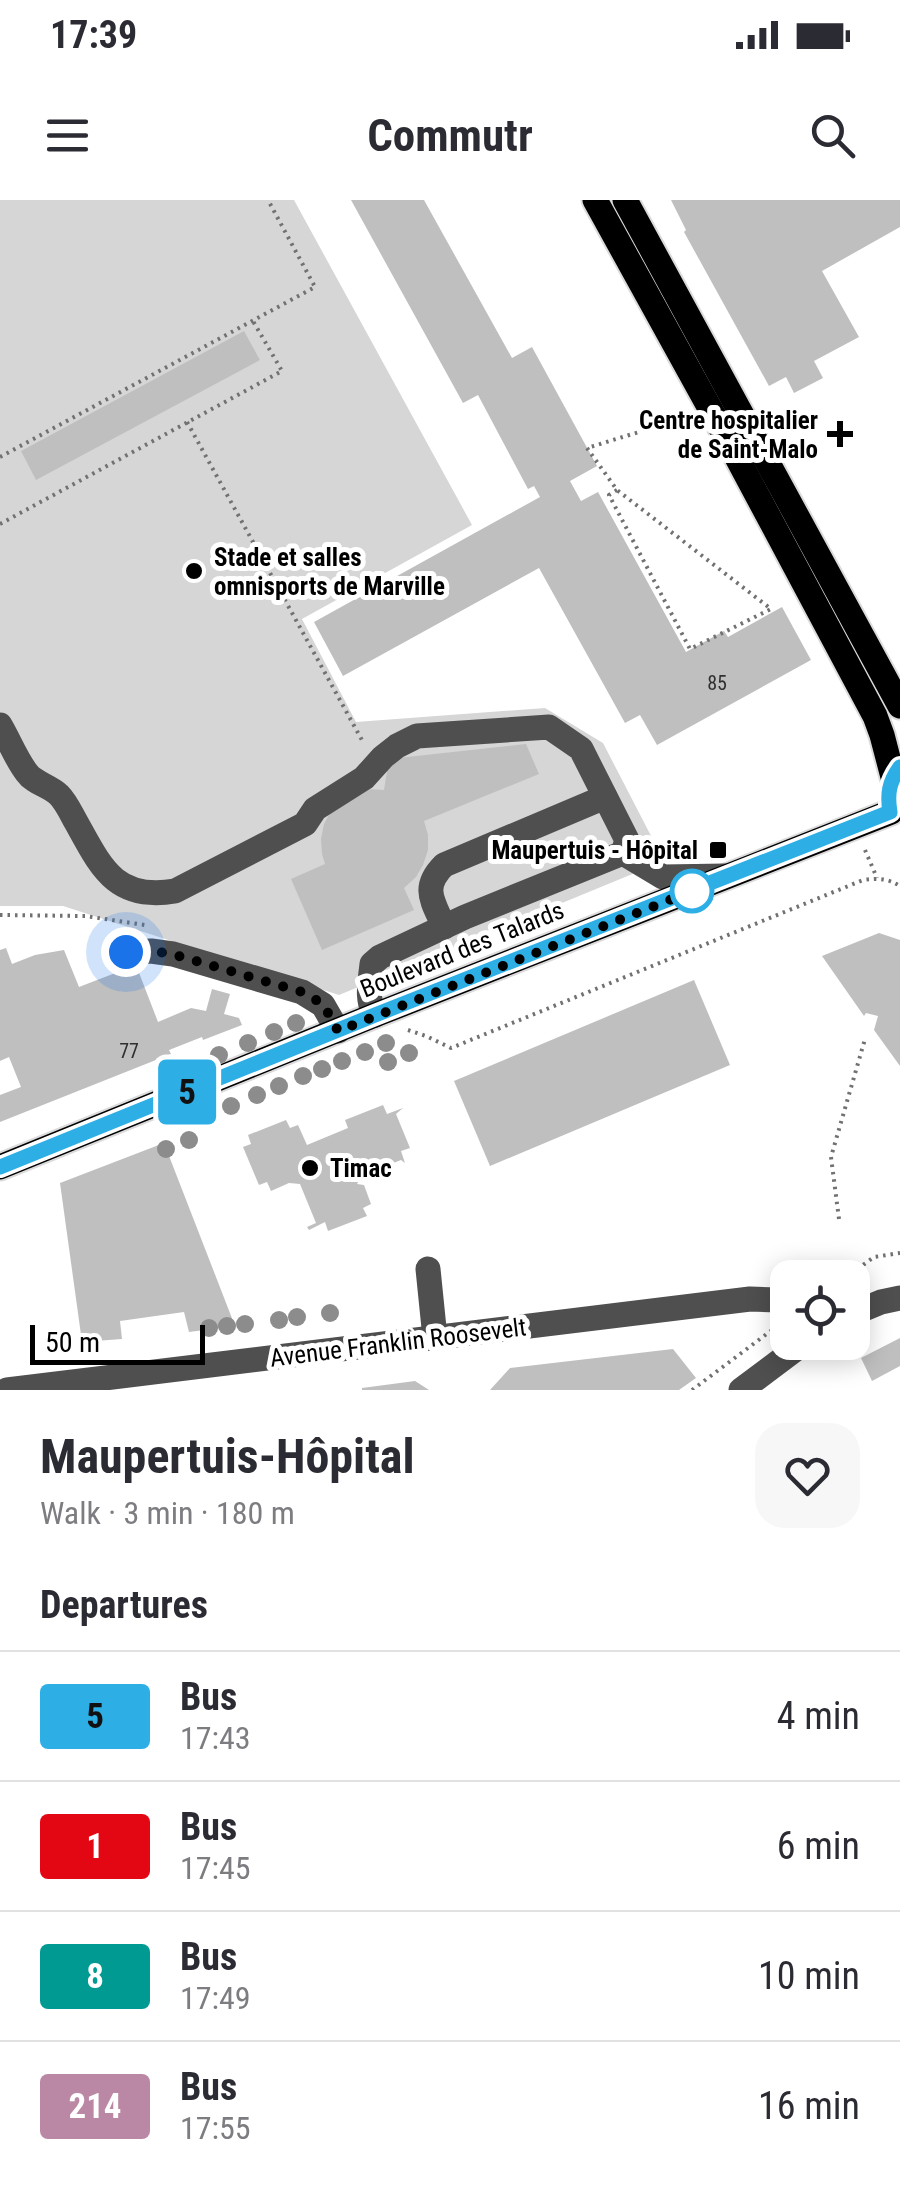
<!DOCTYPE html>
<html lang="en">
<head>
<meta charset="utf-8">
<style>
  body { margin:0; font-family:"Roboto Condensed",sans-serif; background:#f7f7f7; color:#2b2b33; height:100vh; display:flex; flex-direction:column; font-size:38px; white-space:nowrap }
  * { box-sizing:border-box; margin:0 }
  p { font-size:32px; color:#7c7c81 }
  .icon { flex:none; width:55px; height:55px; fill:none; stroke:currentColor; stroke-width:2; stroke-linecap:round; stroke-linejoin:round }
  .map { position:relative; height:1190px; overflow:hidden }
  .drawer { display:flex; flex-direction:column; background:#fff; flex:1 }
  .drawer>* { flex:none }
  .badge { padding:0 20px; border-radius:8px; font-size:35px; line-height:65px }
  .controls { position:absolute; left:770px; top:1060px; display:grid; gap:20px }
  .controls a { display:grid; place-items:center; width:100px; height:100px; border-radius:20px; background:#fff; box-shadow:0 5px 25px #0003; font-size:50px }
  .scale { position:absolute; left:30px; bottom:25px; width:175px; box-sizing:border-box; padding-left:10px; border:5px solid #000; border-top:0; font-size:28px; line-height:35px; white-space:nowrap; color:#000; -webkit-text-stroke:8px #fff; paint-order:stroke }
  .you { position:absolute; width:50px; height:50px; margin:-25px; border:8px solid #fff; border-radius:50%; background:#1a73e8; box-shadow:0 0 0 15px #1a73e833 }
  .map>.badge { position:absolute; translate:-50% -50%; box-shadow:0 0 0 5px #fff }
  h2 { padding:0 40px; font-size:38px; line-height:90px }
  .round { display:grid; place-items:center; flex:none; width:105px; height:105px; border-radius:30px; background:#f7f7f7 }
  .overview { display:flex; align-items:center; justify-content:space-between; height:170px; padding:0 40px }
  h1 { font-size:48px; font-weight:700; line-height:75px }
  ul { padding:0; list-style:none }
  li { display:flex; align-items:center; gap:30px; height:130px; padding:0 40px; border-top:2px solid #e1e1e2 }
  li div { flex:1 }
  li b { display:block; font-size:38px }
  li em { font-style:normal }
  li .badge { min-width:110px; font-weight:700; text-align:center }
  .status { display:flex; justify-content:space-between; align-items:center; height:70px; padding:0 50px; background:#fff; direction:ltr }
  .status svg { height:28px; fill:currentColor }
  header { display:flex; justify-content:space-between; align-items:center; height:130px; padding:0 40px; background:#fff; font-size:45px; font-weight:700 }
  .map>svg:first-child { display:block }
  .green { fill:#d6d6d6 }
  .building { fill:#bfbfbf }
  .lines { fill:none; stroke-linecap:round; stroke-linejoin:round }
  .major-casing { stroke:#dbdbdb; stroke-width:29 }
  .path { stroke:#717171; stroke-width:4; stroke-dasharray:2.5 5; stroke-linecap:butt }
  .minor { stroke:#4f4f4f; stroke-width:25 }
  .major { stroke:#000; stroke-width:25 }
  .tree { fill:#8c8c8c }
  .line-casing { stroke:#fff; stroke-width:22 }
  .line { stroke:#2dafe6; stroke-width:15 }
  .walk { stroke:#000; stroke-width:10; stroke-dasharray:0 18 }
  .poi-dot { fill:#000; stroke:#fff; stroke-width:4 }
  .stop-dot { fill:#fff; stroke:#2dafe6; stroke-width:5 }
  .labels { text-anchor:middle; stroke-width:10; stroke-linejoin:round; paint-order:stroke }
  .number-label { font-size:20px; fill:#303030 }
  .poi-label { font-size:25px; font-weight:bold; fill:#000; stroke:#fff; text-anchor:end }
  .street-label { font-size:25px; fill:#000; stroke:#fff }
</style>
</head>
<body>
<div class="status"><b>17:39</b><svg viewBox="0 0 49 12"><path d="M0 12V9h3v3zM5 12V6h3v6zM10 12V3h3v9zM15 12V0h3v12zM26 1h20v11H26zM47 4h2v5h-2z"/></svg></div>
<header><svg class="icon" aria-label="menu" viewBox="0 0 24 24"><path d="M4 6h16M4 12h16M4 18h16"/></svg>Commutr<svg class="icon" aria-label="search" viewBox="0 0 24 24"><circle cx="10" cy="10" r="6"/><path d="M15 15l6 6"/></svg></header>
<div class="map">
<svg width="900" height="1190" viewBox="0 0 900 1190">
  <rect width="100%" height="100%" fill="#fff"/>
  <polygon class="green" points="0,0 294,0 472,325 302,419 356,522 545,508 603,543 664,661 339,795 63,706 0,706"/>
  <g class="building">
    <polygon points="351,0 424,0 512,158 532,147 597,266 570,281 581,301 598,292 686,452 724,431 728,437 782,407 811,460 657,545 640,515 625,523 539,368 343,476 314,422 540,297 534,286 528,289 478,195 463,203"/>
    <polygon points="671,0 900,0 900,27 822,71 859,137 814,161 823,178 794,193 786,177 769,186 684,32 686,30"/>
    <polygon points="244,131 260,160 36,280 21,251"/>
    <polygon points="526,544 539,574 424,621 428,635 428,650 423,665 416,677 404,688 414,710 322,750 291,679 325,664 322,654 321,639 324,624 331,611 368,589 384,590 389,559"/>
    <polygon points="879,733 900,740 900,866 874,830 878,816 866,813 864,816 822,756"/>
    <polygon points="6,748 12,764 35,755 64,750 79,787 136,765 158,822 191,808 206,811 212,789 230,794 224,814 239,818 242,825 203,840 202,837 169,850 171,854 0,922 0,895 21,887 9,857 0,861 0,750"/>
    <polygon points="694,780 730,865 490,966 454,881"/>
    <polygon points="383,905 387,914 403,908 396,914 410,948 401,951 405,963 401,960 376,970 375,965 362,970 362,975 357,984 364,985 371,1004 363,1008 367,1016 328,1031 325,1022 309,1030 307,1027 316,1023 300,984 289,983 271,991 267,982 259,985 243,947 251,944 248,935 286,920 290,928 298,925 307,945 348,928 345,920"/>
    <polygon points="164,943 235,1126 189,1132 184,1112 120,1121 122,1139 82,1142 60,983"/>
    <polygon points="900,1138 900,1166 872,1181 861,1158"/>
    <polygon points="673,1149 696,1178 679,1190 490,1190 510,1168"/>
    <polygon points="415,1181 429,1190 362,1190 362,1188"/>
  </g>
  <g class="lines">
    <defs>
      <g id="major">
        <polyline points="595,0 733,250 875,516 882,535 893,577"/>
        <polyline points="625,0 900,506"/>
        <polyline points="0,967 375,815 891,612"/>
      </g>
    </defs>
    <use href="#major" class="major-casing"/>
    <g class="path">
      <polyline points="187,222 363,542"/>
      <polyline points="0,257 315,87 268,0"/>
      <polyline points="617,290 609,295 690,449 771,409 617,290 587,248 678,220"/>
      <polyline points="0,324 282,171 253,121"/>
      <polyline points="865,650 877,678"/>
      <polyline points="0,715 85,716 145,725"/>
      <path d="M408 830 426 836 451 848 863 680C877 678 887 678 900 686"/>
      <polyline points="839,1019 831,957 865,839"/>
      <polyline points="845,1078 874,1057 900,1053"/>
      <polyline points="692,1190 776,1127"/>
    </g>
    <g class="minor">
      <path d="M0 525C9 540 16 559 27 573 34 583 50 586 59 595 66 602 71 613 76 622 101 667 115 701 175 691L305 624 315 609 364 578 383 557 397 546 417 536 549 527 581 549 627 640 623 653 465 717 380 757 372 764C370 783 366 799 375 815"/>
      <polyline points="623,653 663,677 725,676"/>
      <path d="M444 727C433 701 421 688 444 665L605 597"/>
      <polyline points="126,752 151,751 173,754 302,792 323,805 338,831"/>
      <polyline points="428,1069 435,1138"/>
      <polyline points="852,1114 881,1102 900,1098"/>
      <polyline points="7,1190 750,1099 778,1100 788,1107"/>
      <polyline points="741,1190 805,1142"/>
    </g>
    <use href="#major" class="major"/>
  </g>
  <g class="tree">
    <circle cx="296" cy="823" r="9"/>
    <circle cx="274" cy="832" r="9"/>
    <circle cx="248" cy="843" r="9"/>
    <circle cx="386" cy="843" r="9"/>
    <circle cx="365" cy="852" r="9"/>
    <circle cx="409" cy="853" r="9"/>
    <circle cx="219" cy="855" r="9"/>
    <circle cx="342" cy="861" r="9"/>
    <circle cx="388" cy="862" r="9"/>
    <circle cx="322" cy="869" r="9"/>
    <circle cx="303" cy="876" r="9"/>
    <circle cx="279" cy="886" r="9"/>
    <circle cx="257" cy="895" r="9"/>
    <circle cx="231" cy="906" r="9"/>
    <circle cx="210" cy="914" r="9"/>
    <circle cx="189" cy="940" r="9"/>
    <circle cx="166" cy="949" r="9"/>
    <circle cx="330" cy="1113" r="9"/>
    <circle cx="297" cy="1117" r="9"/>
    <circle cx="279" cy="1120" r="9"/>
    <circle cx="245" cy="1124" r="9"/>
    <circle cx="227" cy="1126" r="9"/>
    <circle cx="209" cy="1128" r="9"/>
  </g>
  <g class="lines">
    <defs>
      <path id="line" d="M0 967 375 815 890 612C887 594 889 582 900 567"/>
    </defs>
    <use href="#line" class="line-casing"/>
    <use href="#line" class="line"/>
    <polyline class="walk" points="126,752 151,751 172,754 302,792 323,804 338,831 695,690 692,691"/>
  </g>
  <g class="poi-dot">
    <path d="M835 219h10v10h10v10h-10v10h-10v-10h-10v-10h10z"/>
    <circle cx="194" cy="371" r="10"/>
    <rect x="708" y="640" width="20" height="20" rx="5"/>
    <circle cx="310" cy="968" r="10"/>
  </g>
  <circle class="stop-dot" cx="692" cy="691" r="20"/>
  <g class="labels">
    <g class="number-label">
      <text x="717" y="490">85</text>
      <text x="129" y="858">77</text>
    </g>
    <g class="poi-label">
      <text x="818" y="229">Centre hospitalier<tspan x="818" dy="29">de Saint-Malo</tspan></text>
      <text x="214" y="366" text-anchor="start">Stade et salles<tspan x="214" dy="29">omnisports de Marville</tspan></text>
      <text x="698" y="659">Maupertuis - Hôpital</text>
      <text x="330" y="977" text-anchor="start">Timac</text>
    </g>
    <g class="street-label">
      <text transform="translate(462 749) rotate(-22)" y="9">Boulevard des Talards</text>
      <text transform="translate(398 1142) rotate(-7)" y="9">Avenue Franklin Roosevelt</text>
    </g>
  </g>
</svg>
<div class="controls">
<a><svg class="icon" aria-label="locate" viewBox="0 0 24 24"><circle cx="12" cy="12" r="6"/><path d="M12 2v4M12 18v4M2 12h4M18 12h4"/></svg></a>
</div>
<div class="scale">50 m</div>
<div class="you" style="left:126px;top:752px"></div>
<b class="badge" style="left:187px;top:892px;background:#2dafe6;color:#111">5</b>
</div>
<section class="drawer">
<div class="overview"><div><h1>Maupertuis-Hôpital</h1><p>Walk · 3 min · 180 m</p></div><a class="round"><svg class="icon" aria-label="heart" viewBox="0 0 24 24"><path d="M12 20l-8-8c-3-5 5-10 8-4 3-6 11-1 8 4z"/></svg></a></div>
<h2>Departures</h2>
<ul>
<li><span class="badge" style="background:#2dafe6;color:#111">5</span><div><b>Bus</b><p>17:43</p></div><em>4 min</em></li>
<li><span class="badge" style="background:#e30613;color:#fff">1</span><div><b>Bus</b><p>17:45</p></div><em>6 min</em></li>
<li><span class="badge" style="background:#009a93;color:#fff">8</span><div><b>Bus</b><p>17:49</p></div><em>10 min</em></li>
<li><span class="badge" style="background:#ba88a4;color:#fff">214</span><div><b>Bus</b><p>17:55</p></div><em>16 min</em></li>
</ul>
</section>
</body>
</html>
